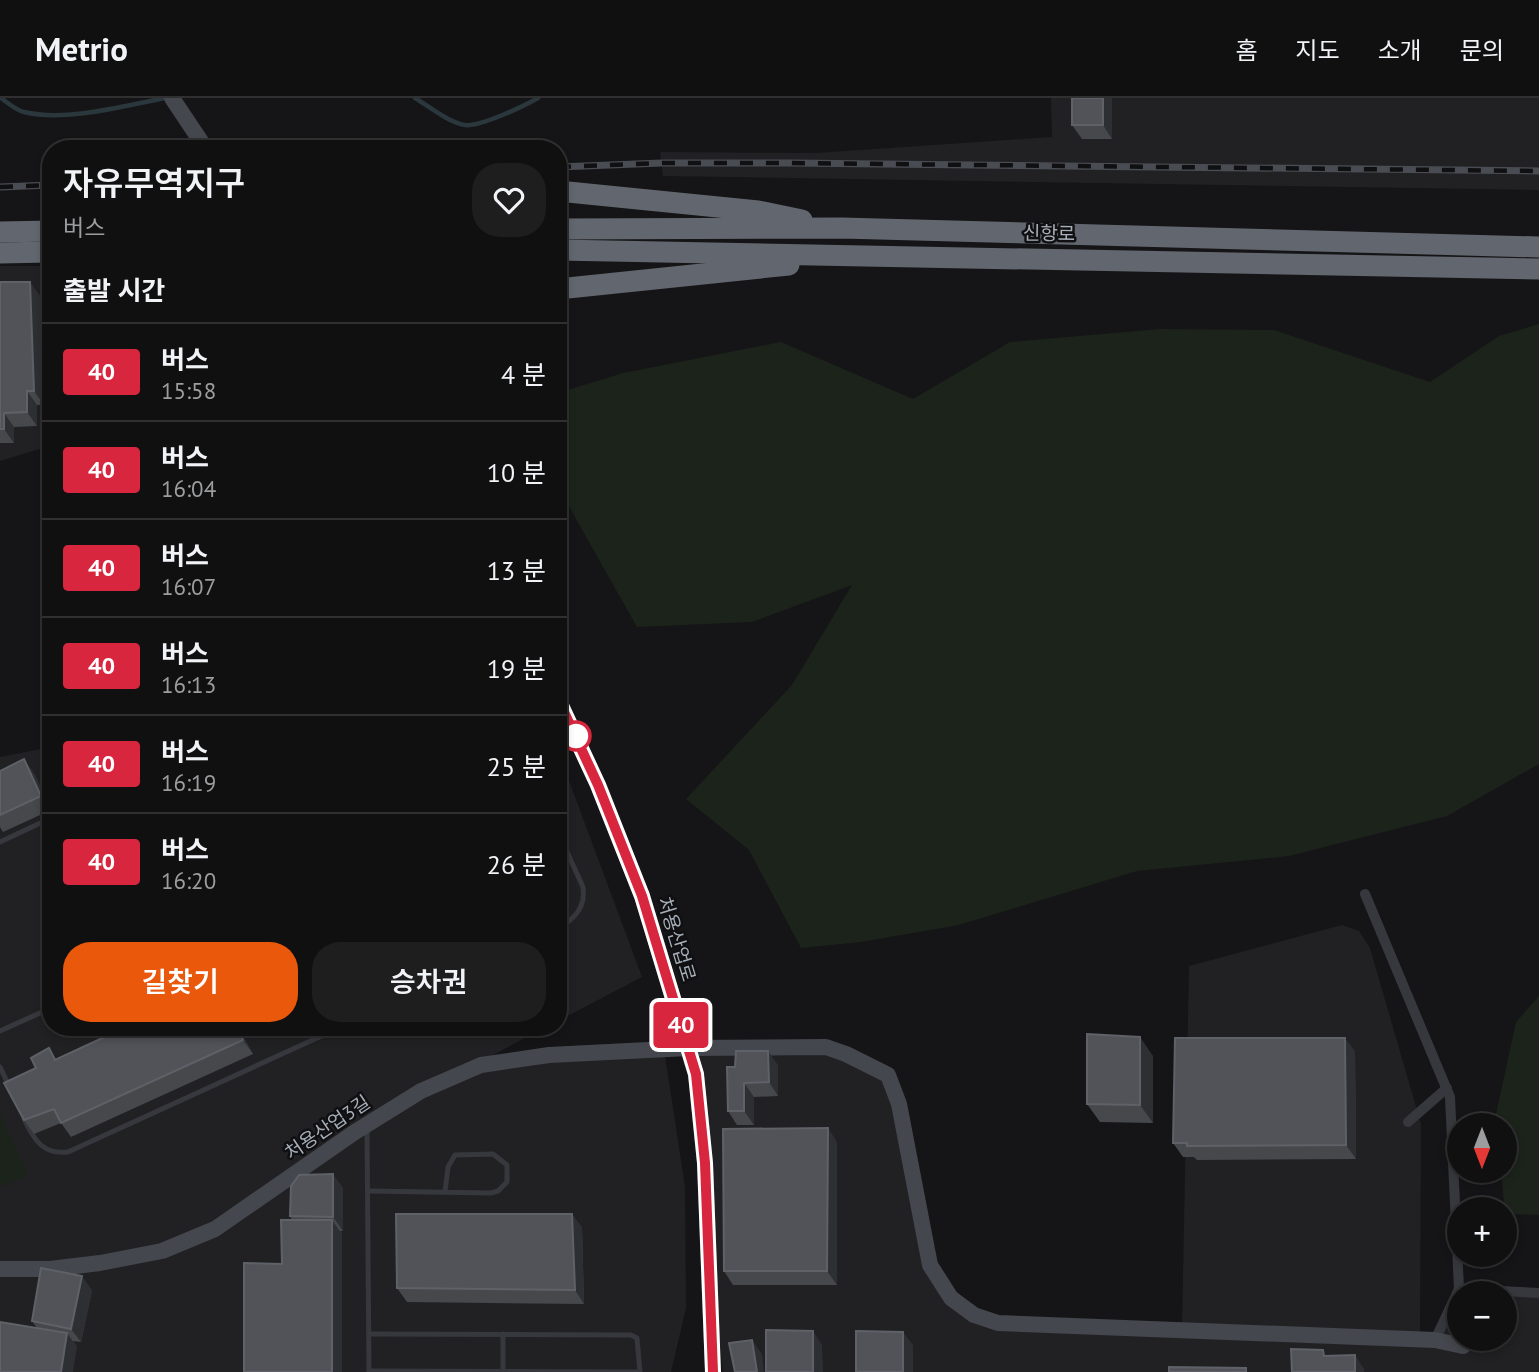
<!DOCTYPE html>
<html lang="ko">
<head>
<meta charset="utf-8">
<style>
  body { margin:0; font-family:"PT Sans","Noto Sans KR",sans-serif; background:#1e1e1f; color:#f1f3f6; height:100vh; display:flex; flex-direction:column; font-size:26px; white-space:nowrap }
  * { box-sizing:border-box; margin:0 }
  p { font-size:23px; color:#9c9d9f }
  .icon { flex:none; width:38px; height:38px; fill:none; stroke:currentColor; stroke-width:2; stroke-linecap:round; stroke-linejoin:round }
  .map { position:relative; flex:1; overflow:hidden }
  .panel { position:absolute; left:42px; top:42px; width:525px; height:896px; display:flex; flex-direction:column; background:#101011; border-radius:28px; box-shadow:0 4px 10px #0003,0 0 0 2px #303031 }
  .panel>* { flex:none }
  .badge { padding:0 14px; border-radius:5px; font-size:24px; line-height:46px }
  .needle { width:46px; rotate:180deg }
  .controls { position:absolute; left:1447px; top:1015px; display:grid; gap:14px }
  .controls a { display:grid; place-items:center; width:70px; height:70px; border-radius:50%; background:#101011; box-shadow:0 4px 10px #0003,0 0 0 2px #303031; font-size:35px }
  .map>.badge { position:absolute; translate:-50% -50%; box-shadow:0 0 0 4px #fff }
  h2 { padding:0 21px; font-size:26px; line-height:63px }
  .round { display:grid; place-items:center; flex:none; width:74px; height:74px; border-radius:28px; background:#1e1e1f }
  .headline { display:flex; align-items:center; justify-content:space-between; height:119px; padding:0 21px }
  h1 { font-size:33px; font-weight:600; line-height:52px }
  .action { display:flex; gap:14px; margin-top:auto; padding:14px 21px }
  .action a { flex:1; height:80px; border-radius:28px; background:#ea580c; color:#fff; font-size:28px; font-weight:600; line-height:80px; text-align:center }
  .action a+a { background:#1e1e1f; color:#f1f3f6 }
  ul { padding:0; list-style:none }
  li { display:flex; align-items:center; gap:21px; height:98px; padding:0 21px; border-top:2px solid #303031 }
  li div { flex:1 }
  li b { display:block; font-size:26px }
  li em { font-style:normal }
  li .badge { min-width:77px; font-weight:700; text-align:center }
  header { display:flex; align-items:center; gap:42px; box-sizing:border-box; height:98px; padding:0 35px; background:#101011; border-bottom:2px solid #303031 }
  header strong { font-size:33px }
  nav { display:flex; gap:38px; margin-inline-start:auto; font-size:24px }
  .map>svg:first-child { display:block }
  .built { fill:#212124; fill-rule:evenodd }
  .green { fill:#1b231b }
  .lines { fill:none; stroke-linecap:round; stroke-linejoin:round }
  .stream { stroke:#2a373c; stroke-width:4.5 }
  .lane { stroke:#36383d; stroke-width:5 }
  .street { stroke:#36383d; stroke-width:10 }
  .secondary { stroke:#44474d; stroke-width:16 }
  .highway { stroke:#62666e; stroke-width:21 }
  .rail-casing { stroke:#494c52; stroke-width:7 }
  .rail { stroke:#101012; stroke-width:4.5; stroke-dasharray:13; stroke-linecap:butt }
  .wall { fill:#46484c }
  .shaded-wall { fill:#2e2f32 }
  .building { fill:#515358; stroke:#5e6167; stroke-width:2 }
  .line-casing { stroke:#fff; stroke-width:16 }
  .line { stroke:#d7263d; stroke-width:10 }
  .stop-dot { fill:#fff; stroke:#d7263d; stroke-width:3.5 }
  .labels { text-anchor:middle; stroke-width:5; stroke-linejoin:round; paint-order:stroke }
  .street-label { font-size:19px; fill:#a6aeb8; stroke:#101012 }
</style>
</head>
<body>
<header>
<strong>Metrio</strong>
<nav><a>홈</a><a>지도</a><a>소개</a><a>문의</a></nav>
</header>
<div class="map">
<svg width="1539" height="1274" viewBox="0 0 1539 1274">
  <rect width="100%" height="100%" fill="#151517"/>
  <g class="built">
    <polygon points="1051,0 1539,0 1539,92 663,78 660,54 816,55 1052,39"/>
    <polygon points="0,168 51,168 51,344 49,348 0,363"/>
    <polygon points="51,649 51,929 546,929 461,974 664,951 685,1089 686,1210 671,1274 0,1274 0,659"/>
    <polygon points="558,661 565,672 642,879 558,923"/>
    <path d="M1342 827 1359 833 1370 850 1421 1026 1420 1241 1436 1242 1459 1191 1539 1195V1274H723L688 950 826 949 888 977 930 1167 974 1217 1182 1231 1189 868ZM1460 1195H1505V1241H1460Z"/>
  </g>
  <g class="green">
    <polygon points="1539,226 1539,666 1447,718 1289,758 1137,773 959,827 861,844 801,850 749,752 686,701 792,587 852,487 752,524 637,529 558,389 558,295 623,275 781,244 913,301 1010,244 1160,231 1274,232 1430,284 1499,238"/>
    <polygon points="1539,898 1539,1117 1505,1116 1501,1073 1505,1073 1505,1027 1497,1027 1496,1016 1516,924"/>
    <polygon points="0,1015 28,1077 0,1089"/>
  </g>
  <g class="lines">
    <g class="stream">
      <path d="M1 0C8 5 16 12 24 14 66 24 123 8 165 0"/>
      <path d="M415 0C430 9 448 24 465 27 480 29 524 8 538 0"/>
    </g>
    <g class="lane">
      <path d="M558 734 583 789C586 809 575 821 558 830"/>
      <polyline points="0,744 51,720"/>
      <polyline points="314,929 319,939"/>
      <polyline points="0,933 51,910"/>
      <polyline points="0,969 10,990"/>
      <path d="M24 1021C34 1042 43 1057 68 1054L341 929"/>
      <polyline points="367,1030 369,1274"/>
      <polyline points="368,1093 491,1095 498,1093 507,1084 507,1067 493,1056 455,1057 448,1069 445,1094"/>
      <polyline points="369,1236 631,1237 637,1240 640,1274"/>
      <polyline points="503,1236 503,1274"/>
      <polyline points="369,1273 637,1274"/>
    </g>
    <g class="street">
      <polyline points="1365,796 1450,999 1459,1191 1435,1242"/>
      <polyline points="1408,1024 1447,990"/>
      <polyline points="1459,1191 1539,1195"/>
    </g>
    <g class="secondary">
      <polyline points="172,0 206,51"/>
      <polyline points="558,601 598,687 642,798 696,977 705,1065 713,1274"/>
      <polyline points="0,1171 50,1171 100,1165 162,1153 215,1131 355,1034 421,993 481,967 549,957 688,950 826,949 846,956 888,977 899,1006 930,1167 951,1200 974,1217 998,1225 1435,1242 1463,1248"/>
    </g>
    <g class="highway">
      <polyline points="558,93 758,113 802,122"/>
      <polyline points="558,131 842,130 1539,149"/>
      <polyline points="0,134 51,133"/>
      <polyline points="558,152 1539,171"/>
      <polyline points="0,155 51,154"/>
      <polyline points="558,191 789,167"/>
    </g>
    <defs>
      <g id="rail">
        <polyline points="558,69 662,65 791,65 1539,73"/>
        <polyline points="0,89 51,87"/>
      </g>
    </defs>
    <use href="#rail" class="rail-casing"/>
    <use href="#rail" class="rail"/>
  </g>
  <g class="wall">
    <polygon points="1112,0 1112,41 1082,41 1072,27"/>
    <polygon points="0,184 40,198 44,307 37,307 37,328 14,329 14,345 0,345"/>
    <polygon points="0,673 34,675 51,712 3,734 0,729"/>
    <polygon points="126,929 267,929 244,940 253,956 71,1039 61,1025 34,1036 24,1022 36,970 49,950 56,961"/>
    <polygon points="1355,953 1356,1061 1197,1062 1194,1059 1183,1059 1173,1045"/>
    <polygon points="1153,958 1153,1025 1100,1024 1087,1006"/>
    <polygon points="778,967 778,998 754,999 754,1027 737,1027 728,1013 727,969"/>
    <polygon points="837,1044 837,1187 733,1187 724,1173"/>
    <polygon points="343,1090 343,1133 340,1133 342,1136 342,1274 282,1166 292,1122 290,1118"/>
    <polygon points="582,1129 584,1206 407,1204 397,1190"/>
    <polygon points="92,1192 81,1244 73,1243 77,1249 37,1230 32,1223"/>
  </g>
  <g class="shaded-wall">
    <polygon points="1103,0 1112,0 1112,41 1103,27"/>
    <polygon points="30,184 40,198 44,307 34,293"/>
    <polygon points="27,293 37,307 37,328 27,314"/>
    <polygon points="4,315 14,329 14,345 4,331"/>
    <polygon points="24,661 34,675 51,712 41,698"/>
    <polygon points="236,929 244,940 253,956 243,942"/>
    <polygon points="1140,939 1153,958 1153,1025 1140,1007"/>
    <polygon points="1345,940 1355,953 1356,1061 1346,1047"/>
    <polygon points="768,953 778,967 778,998 769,984"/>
    <polygon points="744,985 754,999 754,1027 744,1013"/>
    <polygon points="828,1030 837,1044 837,1187 827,1173"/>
    <polygon points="333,1076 343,1090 343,1133 333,1119"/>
    <polygon points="572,1116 582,1129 584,1206 575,1192"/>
    <polygon points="332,1122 342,1136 342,1274 332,1274"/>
    <polygon points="82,1178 92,1192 81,1244 71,1231"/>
    <polygon points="813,1233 822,1247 823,1274 813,1274"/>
    <polygon points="903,1234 913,1247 913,1274 903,1274"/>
    <polygon points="67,1235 77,1249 73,1274 61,1274"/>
    <polygon points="752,1242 762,1256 764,1274 757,1274"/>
    <polygon points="1355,1257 1364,1271 1364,1274 1355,1274"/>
  </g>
  <g class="building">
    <rect x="1072" y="0" width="31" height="27"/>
    <polygon points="41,178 51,178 51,251 46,251"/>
    <polygon points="0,184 30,184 34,293 27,293 27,314 4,315 4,331 0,331"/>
    <polygon points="24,661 41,698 0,717 0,673"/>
    <polygon points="126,929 236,929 243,942 61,1025 54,1011 24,1022 4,985 36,970 31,960 49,950 55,962"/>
    <polygon points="1087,936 1140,939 1140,1007 1087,1006"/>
    <polygon points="1175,940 1345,940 1346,1047 1187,1048 1187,1045 1173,1045"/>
    <polygon points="736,953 768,953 769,984 744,985 744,1013 728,1013 727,969 735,969"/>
    <polygon points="828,1030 827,1173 724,1173 723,1031"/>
    <polygon points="333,1076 333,1119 290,1118 291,1088 299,1077"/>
    <polygon points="396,1116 572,1116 575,1192 397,1190"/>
    <polygon points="281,1122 332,1122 332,1274 244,1274 244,1165 282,1166"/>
    <polygon points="41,1170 82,1178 71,1231 32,1223"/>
    <polygon points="0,1224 67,1235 61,1274 0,1274"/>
    <polygon points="766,1232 813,1233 813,1274 766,1274"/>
    <polygon points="856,1233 903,1234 903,1274 856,1274"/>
    <polygon points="752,1242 757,1274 735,1274 729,1245"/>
    <polygon points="1291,1251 1323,1252 1324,1258 1355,1257 1355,1274 1292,1274"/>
    <polygon points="1169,1269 1246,1270 1246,1274 1169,1274"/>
  </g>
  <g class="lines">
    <defs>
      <polyline id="line" points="558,601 598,687 642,798 696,976 705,1065 713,1274"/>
    </defs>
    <use href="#line" class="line-casing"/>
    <use href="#line" class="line"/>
  </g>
  <circle class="stop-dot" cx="576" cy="638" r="14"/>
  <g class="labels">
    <g class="street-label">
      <text transform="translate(1049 135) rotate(1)" y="7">신항로</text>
      <text transform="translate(677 841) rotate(73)" y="7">처용산업로</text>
      <text transform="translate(327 1029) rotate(-34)" y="7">처용산업3길</text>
    </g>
  </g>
</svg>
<div class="controls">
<a><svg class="needle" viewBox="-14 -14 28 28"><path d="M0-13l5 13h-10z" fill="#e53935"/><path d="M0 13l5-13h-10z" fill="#9c9d9f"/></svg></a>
<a>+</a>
<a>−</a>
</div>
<b class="badge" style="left:681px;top:927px;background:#d7263d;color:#fff">40</b>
<section class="panel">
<div class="headline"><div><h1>자유무역지구</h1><p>버스</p></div><a class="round"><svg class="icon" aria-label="heart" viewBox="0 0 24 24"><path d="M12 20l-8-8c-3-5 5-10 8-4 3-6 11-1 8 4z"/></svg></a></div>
<h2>출발 시간</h2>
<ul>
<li><span class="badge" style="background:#d7263d;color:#fff">40</span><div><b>버스</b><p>15:58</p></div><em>4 분</em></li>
<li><span class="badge" style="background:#d7263d;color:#fff">40</span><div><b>버스</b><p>16:04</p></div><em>10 분</em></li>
<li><span class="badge" style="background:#d7263d;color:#fff">40</span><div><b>버스</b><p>16:07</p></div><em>13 분</em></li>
<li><span class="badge" style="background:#d7263d;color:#fff">40</span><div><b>버스</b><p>16:13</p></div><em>19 분</em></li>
<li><span class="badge" style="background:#d7263d;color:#fff">40</span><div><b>버스</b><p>16:19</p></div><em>25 분</em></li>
<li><span class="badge" style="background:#d7263d;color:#fff">40</span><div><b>버스</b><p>16:20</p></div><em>26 분</em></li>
</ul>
<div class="action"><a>길찾기</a><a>승차권</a></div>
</section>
</div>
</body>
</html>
